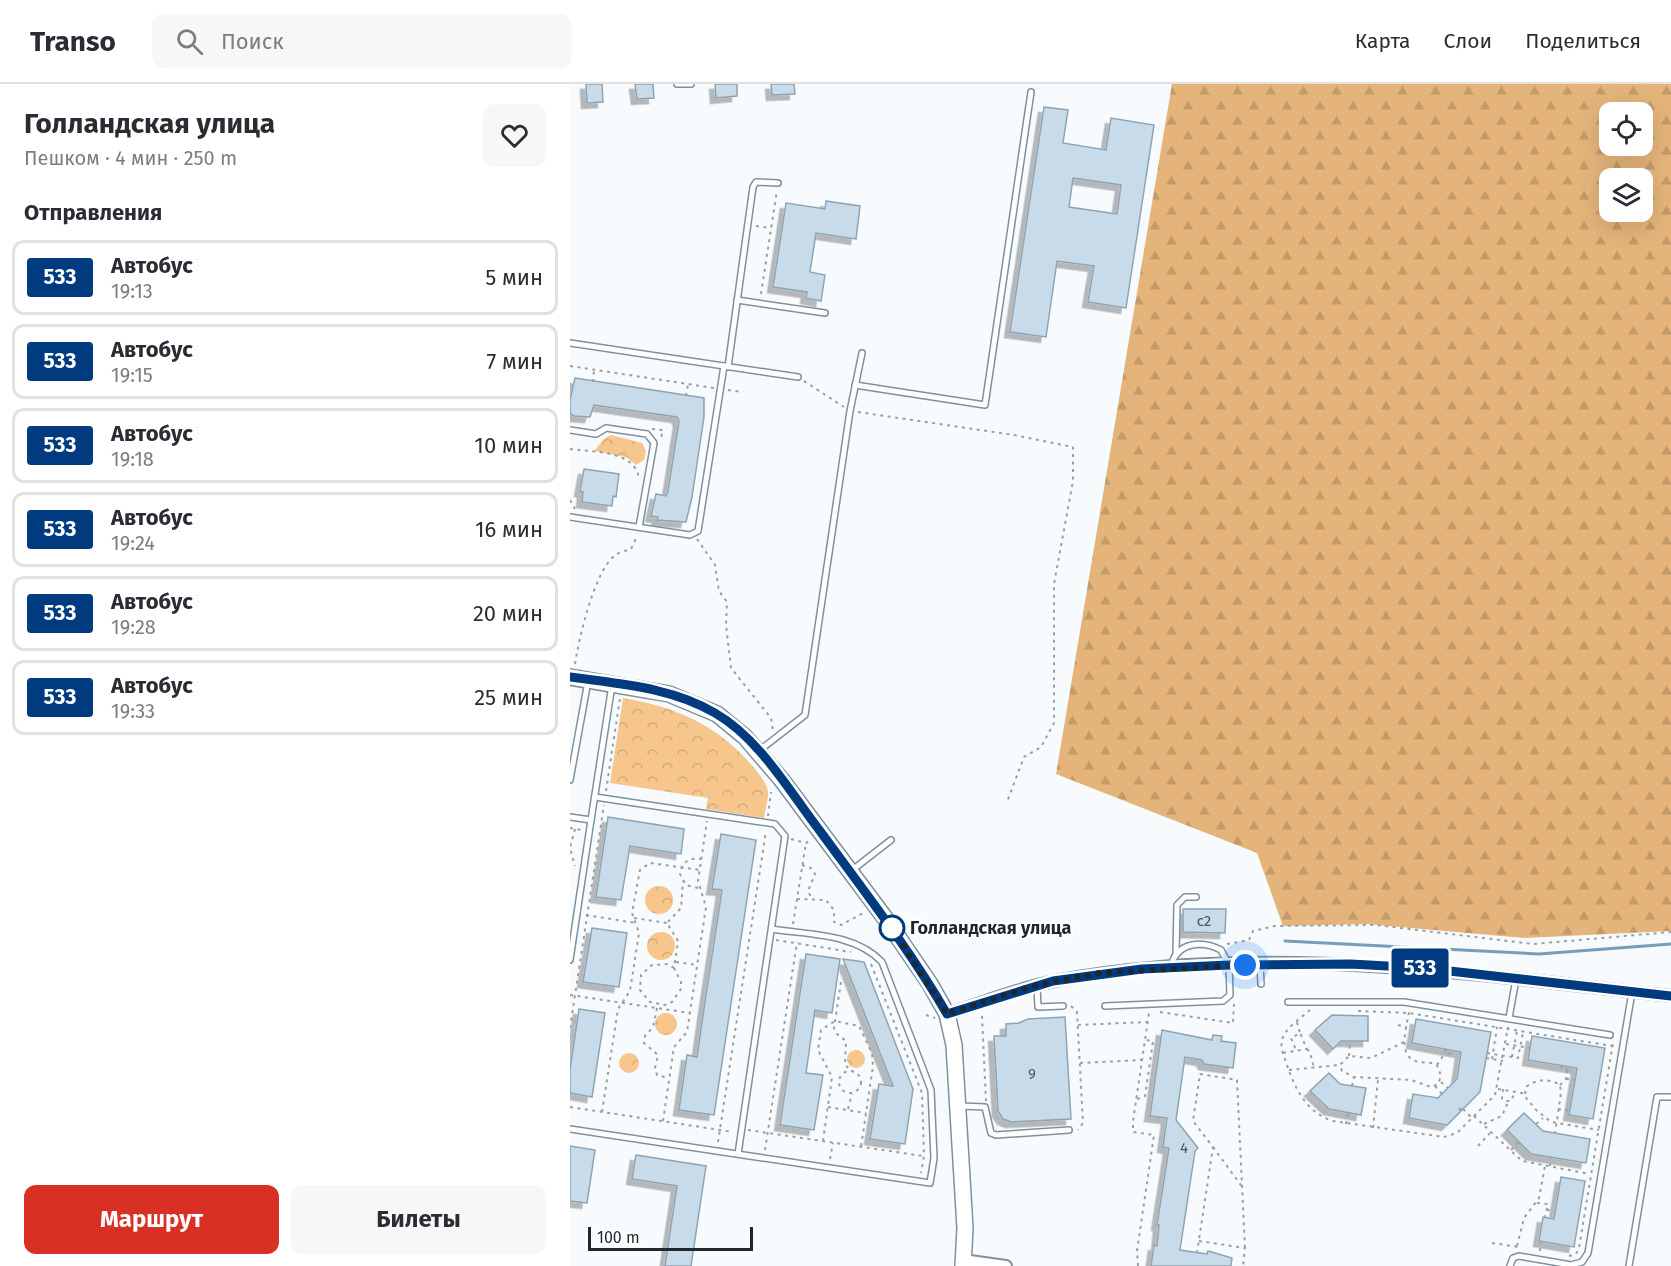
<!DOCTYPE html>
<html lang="ru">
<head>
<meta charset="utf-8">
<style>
  body { margin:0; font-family:"Fira Sans",sans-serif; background:#f7f7f7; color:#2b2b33; height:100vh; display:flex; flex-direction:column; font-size:22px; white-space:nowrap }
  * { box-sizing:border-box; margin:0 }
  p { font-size:20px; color:#7c7c81 }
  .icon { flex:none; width:33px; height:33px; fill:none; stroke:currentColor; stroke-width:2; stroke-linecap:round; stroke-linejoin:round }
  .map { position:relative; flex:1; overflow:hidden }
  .sheet { display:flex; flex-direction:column; background:#fff; width:570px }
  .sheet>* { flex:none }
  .badge { padding:0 12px; border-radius:4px; font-size:21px; line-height:39px }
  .buttons { position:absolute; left:1029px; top:18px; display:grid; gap:12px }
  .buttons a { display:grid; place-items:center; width:54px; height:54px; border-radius:12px; background:#fff; box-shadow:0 6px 24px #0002; font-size:30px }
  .scale { position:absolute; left:18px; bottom:15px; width:165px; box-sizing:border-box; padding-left:6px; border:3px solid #1f272c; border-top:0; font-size:16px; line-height:21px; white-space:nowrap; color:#1f272c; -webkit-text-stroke:4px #fff; paint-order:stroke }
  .you { position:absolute; width:30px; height:30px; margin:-15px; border:4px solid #fff; border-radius:50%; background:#1a73e8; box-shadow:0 0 0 9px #1a73e833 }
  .map>.badge { position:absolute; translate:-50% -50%; box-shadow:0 0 0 3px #fff }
  h2 { padding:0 24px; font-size:22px; line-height:54px }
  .round { display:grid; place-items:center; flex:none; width:63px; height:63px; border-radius:12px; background:#f7f7f7 }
  .headline { display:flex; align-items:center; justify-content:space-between; height:102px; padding:0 24px }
  h1 { font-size:28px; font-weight:700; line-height:45px }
  .primary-button { display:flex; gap:12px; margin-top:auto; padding:12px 24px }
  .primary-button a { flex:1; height:69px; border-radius:12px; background:#d93025; color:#fff; font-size:24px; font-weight:700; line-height:69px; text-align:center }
  .primary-button a+a { background:#f7f7f7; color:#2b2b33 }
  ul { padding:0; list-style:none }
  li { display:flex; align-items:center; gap:18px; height:75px; margin:0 12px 9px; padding:0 12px; border:3px solid #e1e1e2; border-radius:12px }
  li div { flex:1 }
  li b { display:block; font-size:22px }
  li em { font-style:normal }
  li .badge { min-width:66px; font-weight:700; text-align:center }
  header { display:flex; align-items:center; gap:36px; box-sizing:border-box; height:84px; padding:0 30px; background:#fff; border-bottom:2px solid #e1e1e2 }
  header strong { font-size:28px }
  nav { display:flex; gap:33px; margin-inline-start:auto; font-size:21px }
  .search { width:420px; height:54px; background:#f7f7f7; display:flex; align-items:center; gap:15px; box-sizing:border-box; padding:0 21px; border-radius:12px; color:#7c7c81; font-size:22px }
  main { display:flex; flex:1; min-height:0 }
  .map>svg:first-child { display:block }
  .forest { fill:url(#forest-firs); fill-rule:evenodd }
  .park { fill:url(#park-crowns) }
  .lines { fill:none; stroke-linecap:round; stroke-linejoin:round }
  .stream { stroke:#769eb9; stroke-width:3 }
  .building { fill:#c7dbea; stroke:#90a3b1; stroke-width:1.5; fill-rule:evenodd; filter:url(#shadow) }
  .lane-casing { stroke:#7e919f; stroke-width:8 }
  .street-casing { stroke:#7e919f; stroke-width:14 }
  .secondary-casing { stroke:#7e919f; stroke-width:18 }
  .path { stroke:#9a9fa3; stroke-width:2; stroke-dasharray:3 4.5; stroke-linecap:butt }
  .lane { stroke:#fff; stroke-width:5 }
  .street { stroke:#fff; stroke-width:10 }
  .secondary { stroke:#fff; stroke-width:15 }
  .line-casing { stroke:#fff; stroke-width:14 }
  .line { stroke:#003b80; stroke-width:9 }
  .walk { stroke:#1f272c; stroke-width:6; stroke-dasharray:0 10.8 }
  .stop-dot { fill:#fff; stroke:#003b80; stroke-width:3 }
  .labels { text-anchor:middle; stroke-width:5; stroke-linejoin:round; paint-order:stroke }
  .number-label { font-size:15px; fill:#49545c }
  .stop-label { font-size:18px; font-weight:bold; fill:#1f272c; stroke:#fff; text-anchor:start }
</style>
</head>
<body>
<header>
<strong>Transo</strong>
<div class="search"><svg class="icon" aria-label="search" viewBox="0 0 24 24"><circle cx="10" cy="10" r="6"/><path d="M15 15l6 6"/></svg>Поиск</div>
<nav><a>Карта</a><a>Слои</a><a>Поделиться</a></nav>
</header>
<main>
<section class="sheet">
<div class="headline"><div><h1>Голландская улица</h1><p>Пешком · 4 мин · 250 m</p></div><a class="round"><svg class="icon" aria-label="heart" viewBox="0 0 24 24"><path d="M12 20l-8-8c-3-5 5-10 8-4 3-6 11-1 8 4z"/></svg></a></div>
<h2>Отправления</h2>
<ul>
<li><span class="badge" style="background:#003b80;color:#fff">533</span><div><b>Автобус</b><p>19:13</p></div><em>5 мин</em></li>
<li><span class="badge" style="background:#003b80;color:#fff">533</span><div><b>Автобус</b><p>19:15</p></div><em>7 мин</em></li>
<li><span class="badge" style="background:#003b80;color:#fff">533</span><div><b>Автобус</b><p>19:18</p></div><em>10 мин</em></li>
<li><span class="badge" style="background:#003b80;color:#fff">533</span><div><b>Автобус</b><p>19:24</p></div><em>16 мин</em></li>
<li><span class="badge" style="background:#003b80;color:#fff">533</span><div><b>Автобус</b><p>19:28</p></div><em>20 мин</em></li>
<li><span class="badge" style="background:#003b80;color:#fff">533</span><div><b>Автобус</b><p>19:33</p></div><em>25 мин</em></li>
</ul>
<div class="primary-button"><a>Маршрут</a><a>Билеты</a></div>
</section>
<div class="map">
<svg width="1101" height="1182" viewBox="0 0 1101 1182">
  <defs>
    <pattern id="forest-firs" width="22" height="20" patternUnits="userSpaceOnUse" patternTransform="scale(1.5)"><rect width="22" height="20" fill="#e4b47a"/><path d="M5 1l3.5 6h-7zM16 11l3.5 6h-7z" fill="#c39b6a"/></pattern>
    <pattern id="park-crowns" width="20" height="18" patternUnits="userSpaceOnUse" patternTransform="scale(1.5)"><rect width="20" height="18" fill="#f7c68c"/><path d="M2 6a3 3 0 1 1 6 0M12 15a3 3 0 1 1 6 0" fill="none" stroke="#d3aa79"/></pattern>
    <filter id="shadow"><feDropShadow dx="-5.5" dy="5.5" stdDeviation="0" flood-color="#0004"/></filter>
  </defs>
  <rect width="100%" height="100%" fill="#f7fbfe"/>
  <path class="forest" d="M602 0H1101V847L954 854 796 840 713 842 687 769 486 690ZM1040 28H1072V62H1040ZM1040 94H1072V128H1040Z"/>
  <g class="park">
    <polygon points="41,351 72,359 76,367 74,376 66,381 56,373 24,367 35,354"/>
    <path d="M53 614C102 622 144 639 178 677 185 685 195 695 198 707 199 714 195 727 194 734L136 725 138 714 40 699Z"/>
    <circle cx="89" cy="816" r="14"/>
    <circle cx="91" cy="862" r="14"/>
    <circle cx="96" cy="940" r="11"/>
    <circle cx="286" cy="975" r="9"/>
    <circle cx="59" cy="979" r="10"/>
  </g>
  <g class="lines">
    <polyline class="stream" points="715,857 969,870 1101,860"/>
  </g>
  <g class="building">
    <polygon points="16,0 32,0 33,18 17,19"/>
    <polygon points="65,0 83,0 84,14 67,15"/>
    <polygon points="145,0 167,0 167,12 146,14"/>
    <polygon points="201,0 224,0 225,10 202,11"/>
    <path d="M474 23 498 26 493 59 536 66 541 34 584 41 556 224 518 218 524 182 487 177 476 253 440 248ZM503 94 551 101 547 130 499 123Z"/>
    <polygon points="256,117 290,122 286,155 246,149 240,188 255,191 251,217 236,214 237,208 203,203 216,119 255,125"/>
    <polygon points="5,294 134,314 134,333 122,413 116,438 87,436 88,433 81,432 86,410 96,412 98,407 109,337 107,333 24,321 20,333 4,332 0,329 0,316"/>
    <polygon points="14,385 49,390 46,413 43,412 42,422 12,418 13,408 10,407"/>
    <polygon points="38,733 114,745 111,770 60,762 51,816 26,813"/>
    <polygon points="151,750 186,756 144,1031 109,1026 117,971 127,973 133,931 152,806 142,805"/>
    <polygon points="613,825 656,825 655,849 613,848"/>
    <polygon points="22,844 57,849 49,903 13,898"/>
    <polygon points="236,870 270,875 262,929 245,926 236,989 253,991 244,1046 210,1041"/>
    <polygon points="273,875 294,878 343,1005 335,1060 300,1055 309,1000 323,1002"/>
    <polygon points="9,925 35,929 22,1013 0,1009 0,986"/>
    <polygon points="762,931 798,932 798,957 771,957 763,965 745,946"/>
    <polygon points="495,933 501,1035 441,1038 433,1035 428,1027 424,952 436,952 436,940 449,939 458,935"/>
    <polygon points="846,935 921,948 910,1008 877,1041 839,1034 843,1010 868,1014 887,995 891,968 842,959"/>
    <polygon points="592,946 642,956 643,951 652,952 651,957 666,959 663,984 634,980 632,976 615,973 606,1036 628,1064 625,1067 610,1166 637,1170 638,1167 662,1174 661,1182 581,1182 584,1161 587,1162 589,1141 587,1141 599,1064 593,1063 597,1034 580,1032"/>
    <polygon points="962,952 1035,964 1023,1035 999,1031 1007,984 958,976"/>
    <polygon points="759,989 770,1000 796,1004 791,1031 759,1025 740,1007"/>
    <polygon points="954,1029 973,1047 1020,1055 1016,1079 961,1070 937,1046"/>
    <polygon points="0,1062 25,1066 17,1119 0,1117"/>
    <polygon points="66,1071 136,1082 121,1182 95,1182 107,1102 62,1095"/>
    <polygon points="991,1093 1015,1097 1004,1163 969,1157 973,1133 984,1135"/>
  </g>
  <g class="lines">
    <defs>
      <g id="lane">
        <polyline points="107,0 121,0"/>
        <polyline points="167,216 255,229"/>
        <polyline points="0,259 228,293"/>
        <polyline points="158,283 183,103 186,98 208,99"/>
        <polyline points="285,301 415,321 461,8"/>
        <polyline points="0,346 26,350 36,344 77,350 84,359 69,443"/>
        <polyline points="0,433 120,451 128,447 154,282"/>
        <polyline points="190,666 235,631 280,327 292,269"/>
        <polyline points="0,696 18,597"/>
        <polyline points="25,713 205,740 215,752 168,1070"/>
        <polyline points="0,733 21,736 0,876"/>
        <polyline points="21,736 42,601"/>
        <polyline points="281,787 321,756"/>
        <polyline points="606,869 607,821 615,813 626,813"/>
        <polyline points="690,880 691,900"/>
        <polyline points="467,901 468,923 493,922"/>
        <polyline points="718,918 834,918 1040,951"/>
        <path d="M535 922 653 917 660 911 659 881 651 866C632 856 607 858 601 882"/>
        <polyline points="939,934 946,895"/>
        <polyline points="391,1022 415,1023 421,1049 426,1051 499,1046"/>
        <path d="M0 1045 360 1099 364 1074 361 1006 312 878C285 849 239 851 202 845"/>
        <polyline points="940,1182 943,1174 949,1172 1001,1181 1012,1178 1018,1169 1062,908"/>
        <polyline points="1059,1182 1087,1013 1101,1013"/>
      </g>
      <g id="street">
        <path d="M377 930C413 919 448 904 485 897 689 858 897 890 1101 912"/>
        <polyline points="393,1176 436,1182"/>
      </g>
      <polyline id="secondary" points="0,593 99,610 147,630 175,653 211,695 315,834 360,900 377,930 384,961 395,1144 393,1182"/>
    </defs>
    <use href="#lane" class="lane-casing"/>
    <use href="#street" class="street-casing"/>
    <use href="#secondary" class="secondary-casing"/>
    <g class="path">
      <polyline points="186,142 201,144"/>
      <polyline points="191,210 207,106"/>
      <polyline points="0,282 144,304"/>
      <polyline points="234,297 274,323"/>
      <polyline points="23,298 24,286"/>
      <polyline points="158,306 173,308"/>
      <polyline points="116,312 118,300"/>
      <polyline points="288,328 444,351 503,363 503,397 484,500 484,639 471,663 454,673 437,718"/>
      <polyline points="82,345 93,346 91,354"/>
      <path d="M0 365C22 368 66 366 69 395"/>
      <polyline points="0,416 5,425"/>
      <polyline points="127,455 145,481 149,507 157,518 156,541 161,584 201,634 203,647"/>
      <path d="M5 580C9 554 24 489 44 472 48 468 56 467 61 465L67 452"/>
      <polyline points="36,707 50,614"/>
      <polyline points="198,732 201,708"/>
      <polyline points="0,744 11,746"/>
      <polyline points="5,745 0,764 5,782"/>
      <polyline points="221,755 236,759 239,757"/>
      <polyline points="232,781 241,784 245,790 238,807 242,815"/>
      <path d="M128 804 116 801 110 790C112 778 119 773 131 775"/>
      <polyline points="227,815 256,816 264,826 264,838 271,841 295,828"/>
      <polyline points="16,831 66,839"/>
      <polyline points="64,834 97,839"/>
      <polyline points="223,840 236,759"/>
      <polyline points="206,856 281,868"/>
      <polyline points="657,860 679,856 683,847 705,842 806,841 963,860 1101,848"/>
      <polyline points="106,878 127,881"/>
      <polyline points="301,880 352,1009 354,1072 351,1089"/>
      <polyline points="104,884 98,880 82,881 71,891 70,906 80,918 95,921 102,918 111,905 111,898 104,884 108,857 97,839 111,824 113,797"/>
      <polyline points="271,898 264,944 267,950 276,957 275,981 283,988"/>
      <polyline points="0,911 120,929"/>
      <polyline points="501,922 507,928 513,1039 508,1046"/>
      <polyline points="87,924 83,943 75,952 74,959 88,971 85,984 87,991 99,994"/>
      <path d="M740 926C732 933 717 943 713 953 709 962 714 972 717 981 725 1005 737 1029 763 1037L874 1053 887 1049 925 1011 938 943"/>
      <polyline points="788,927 839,929 1042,962"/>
      <polyline points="590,928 663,939 664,919"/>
      <polyline points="356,931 365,934"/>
      <polyline points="412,932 416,1017"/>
      <polyline points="727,938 730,949"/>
      <polyline points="508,941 577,938"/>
      <polyline points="828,941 837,943"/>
      <polyline points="0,944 34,721"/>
      <path d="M834 958 801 974 779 972 770 981 772 987 784 993 841 996 861 1003 868 1000 871 992 867 981C859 977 850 980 843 976 828 968 837 941 839 928"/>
      <polyline points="936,960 960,964"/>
      <polyline points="737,965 740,968 744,984"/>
      <polyline points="876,965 875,969 882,970 883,966"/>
      <polyline points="713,969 737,965 730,949 721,954 726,966"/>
      <polyline points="917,969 948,974 953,948"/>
      <polyline points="779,972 780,957"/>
      <polyline points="942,973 947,947"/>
      <polyline points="916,974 933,977"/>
      <polyline points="922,975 927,943"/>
      <polyline points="510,979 572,976"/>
      <polyline points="867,981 875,969"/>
      <polyline points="992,981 991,984 997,985"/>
      <polyline points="719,986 770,981"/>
      <circle cx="280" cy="998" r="11"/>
      <polyline points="996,995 1005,996"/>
      <polyline points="871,998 878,1004"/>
      <polyline points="990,1001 996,995 998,982"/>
      <polyline points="782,1002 784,993"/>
      <polyline points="865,1002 872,1010"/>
      <polyline points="928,1005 952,1009 966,1026 981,1038 1029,1046"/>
      <polyline points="933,1005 932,1015 935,1017 941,1017 945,1008"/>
      <path d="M955 1010 956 1003C966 995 979 994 990 1001L991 1009 985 1049"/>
      <polyline points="567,1015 575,1012 583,957 575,956"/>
      <polyline points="0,1023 163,1048"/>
      <polyline points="258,1023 296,1029"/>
      <polyline points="278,1025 282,1010"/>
      <polyline points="893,1025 901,1033"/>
      <polyline points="988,1025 1000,1027"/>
      <polyline points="889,1026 894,1021"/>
      <polyline points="32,1028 48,925 60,907 69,849 62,829 70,786 80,779 130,786"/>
      <polyline points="904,1032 952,1077 1020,1090"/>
      <polyline points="93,1037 104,963 117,948 136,823 128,797 137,737"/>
      <polyline points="776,1040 778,1029"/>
      <polyline points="914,1040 932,1032 938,1018"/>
      <polyline points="966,1040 973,1034"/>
      <polyline points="803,1044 808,996"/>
      <polyline points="178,1046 353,1072"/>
      <polyline points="253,1057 262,993 248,966 251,946 265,937 289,942 302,969 303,982 291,1063"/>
      <polyline points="148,1058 196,747"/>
      <polyline points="908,1062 920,1049"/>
      <polyline points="643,1063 673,1104"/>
      <polyline points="195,1066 227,858"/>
      <polyline points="941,1066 949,1058"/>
      <polyline points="260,1075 263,1059"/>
      <polyline points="980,1082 981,1073"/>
      <polyline points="967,1119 978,1120 975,1133"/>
      <polyline points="977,1126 985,1127"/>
      <polyline points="629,1157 675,1164 673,1182"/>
      <polyline points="922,1159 949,1163"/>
      <polyline points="947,1162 954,1134 969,1114 975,1082"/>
      <polyline points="970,1167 971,1158"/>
      <polyline points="627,1169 643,1063 623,1037 630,990 667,996 675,1164"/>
      <polyline points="999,1172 1006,1170 1009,1164 1043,959"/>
      <polyline points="568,1182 567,1167 584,1051 563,1048 563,1037 579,929"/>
    </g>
    <use href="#lane" class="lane"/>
    <use href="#street" class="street"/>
    <use href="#secondary" class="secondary"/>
  </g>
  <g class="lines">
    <defs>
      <path id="line" d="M0 593C49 600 101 603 145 629 190 655 219 707 250 747 294 807 340 866 377 930L483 897 572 885 659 881 781 880 853 884 1101 912"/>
    </defs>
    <use href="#line" class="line-casing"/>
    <use href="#line" class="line"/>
    <polyline class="walk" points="322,844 377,930 459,903 529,889 675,881"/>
  </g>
  <circle class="stop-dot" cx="322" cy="844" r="12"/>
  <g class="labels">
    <g class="number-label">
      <text x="634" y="842">с2</text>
      <text x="462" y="995">9</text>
      <text x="614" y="1069">4</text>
    </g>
    <g class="stop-label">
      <text x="340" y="850">Голландская улица</text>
    </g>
  </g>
</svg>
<div class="buttons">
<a><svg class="icon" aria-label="locate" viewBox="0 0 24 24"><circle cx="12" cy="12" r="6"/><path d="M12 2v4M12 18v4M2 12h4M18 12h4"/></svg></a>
<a><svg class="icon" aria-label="layers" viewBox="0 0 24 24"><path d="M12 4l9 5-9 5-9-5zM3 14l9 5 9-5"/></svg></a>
</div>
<div class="scale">100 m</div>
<div class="you" style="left:675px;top:881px"></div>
<b class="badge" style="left:850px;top:884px;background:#003b80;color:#fff">533</b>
</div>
</main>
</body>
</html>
